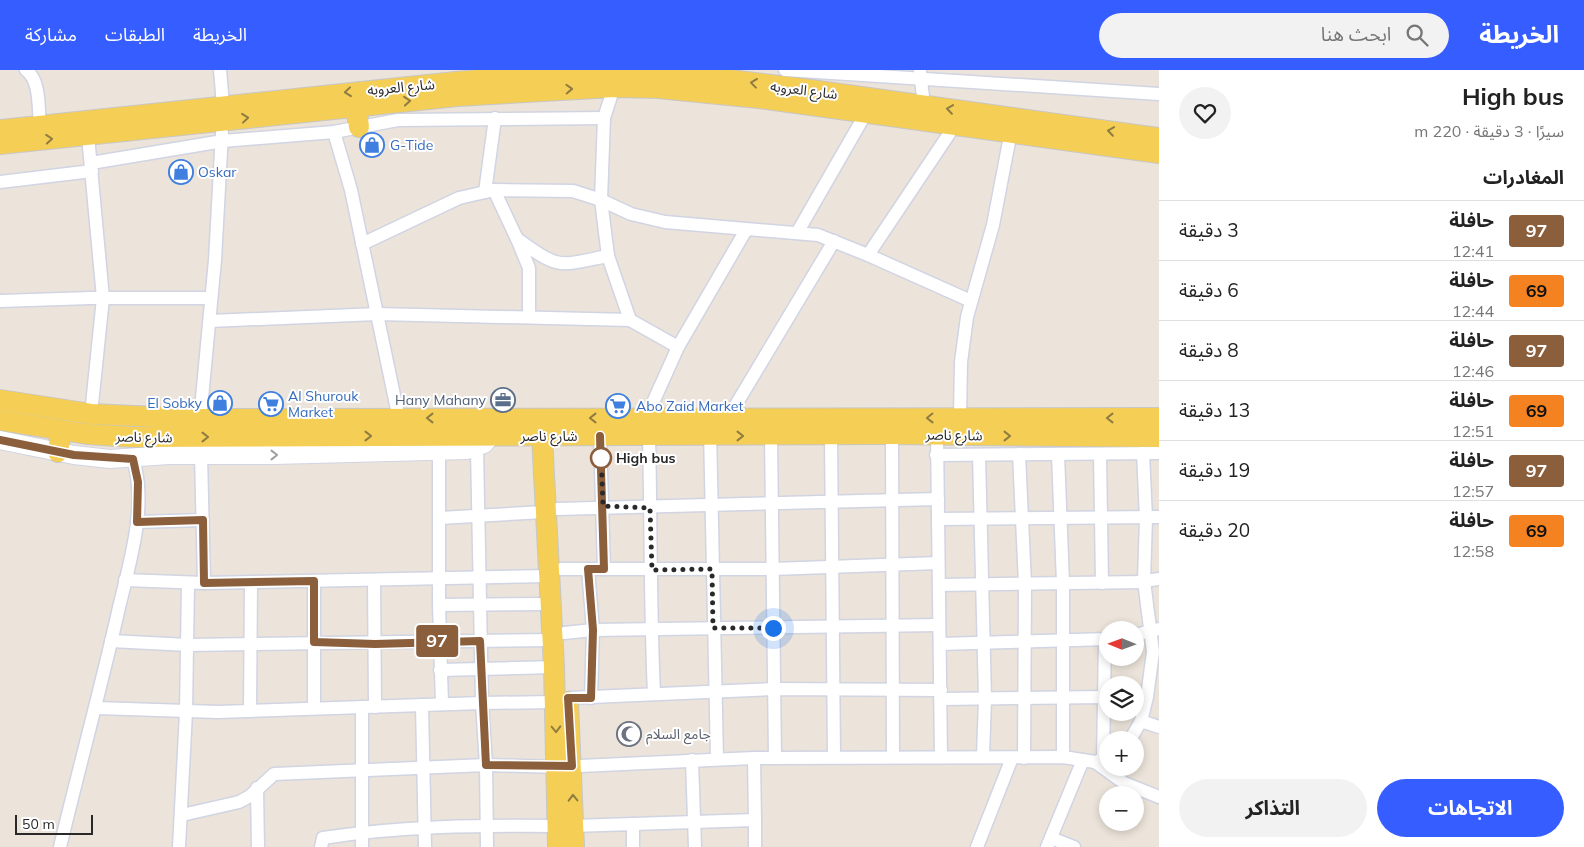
<!DOCTYPE html>
<html lang="ar">
<head>
<meta charset="utf-8">
<style>
  body { margin:0; font-family:Mulish,"Noto Sans Arabic",sans-serif; background:#f2f2f2; color:#222; direction:rtl; height:100vh; display:flex; flex-direction:column; font-size:19px; white-space:nowrap }
  * { box-sizing:border-box; margin:0 }
  p { font-size:16px; color:#767676 }
  .icon { flex:none; width:28px; height:28px; fill:none; stroke:currentColor; stroke-width:2; stroke-linecap:round; stroke-linejoin:round }
  .map { position:relative; flex:1; overflow:hidden; direction:ltr }
  .details { display:flex; flex-direction:column; background:#fff; width:425px }
  .details>* { flex:none }
  .badge { padding:0 10px; border-radius:4px; font-size:18px; line-height:32px }
  .needle { width:32px; rotate:271deg }
  .tools { position:absolute; left:1099px; top:551px; display:grid; gap:10px }
  .tools a { display:grid; place-items:center; width:45px; height:45px; border-radius:50%; background:#fff; box-shadow:0 2px 8px #0003; font-size:25px }
  .scale { position:absolute; left:15px; bottom:12px; width:78px; box-sizing:border-box; padding-left:5px; border:2px solid #292929; border-top:0; font-size:14px; line-height:18px; white-space:nowrap; color:#292929; -webkit-text-stroke:4px #fff; paint-order:stroke }
  .you { position:absolute; width:25px; height:25px; margin:-12px; border:4px solid #fff; border-radius:50%; background:#1a73e8; box-shadow:0 0 0 8px #1a73e833 }
  .map>.badge { position:absolute; translate:-50% -50%; box-shadow:0 0 0 2px #fff }
  h2 { padding:0 20px; font-size:19px; line-height:45px }
  .round { display:grid; place-items:center; flex:none; width:52px; height:52px; border-radius:26px; background:#f2f2f2 }
  .head { display:flex; align-items:center; justify-content:space-between; height:85px; padding:0 20px }
  h1 { font-size:24px; font-weight:700; line-height:38px }
  .primary-button { display:flex; gap:10px; margin-top:auto; padding:10px 20px }
  .primary-button a { flex:1; height:58px; border-radius:30px; background:#355dff; color:#fff; font-size:20px; font-weight:700; line-height:58px; text-align:center }
  .primary-button a+a { background:#f2f2f2; color:#222 }
  ul { padding:0; list-style:none }
  li { display:flex; align-items:center; gap:15px; height:60px; padding:0 20px; border-top:1px solid #e0e0e0 }
  li div { flex:1 }
  li b { display:block; font-size:19px }
  li em { font-style:normal }
  li .badge { min-width:55px; font-weight:700; text-align:center }
  header { display:flex; align-items:center; gap:30px; box-sizing:border-box; height:70px; padding:0 25px; background:#355dff; color:#fff }
  header strong { font-size:24px }
  nav { display:flex; gap:28px; margin-inline-start:auto; font-size:18px }
  .search { width:350px; height:45px; background:#f2f2f2; display:flex; align-items:center; gap:12px; box-sizing:border-box; padding:0 18px; border-radius:28px; color:#767676; font-size:19px }
  main { display:flex; flex:1; min-height:0 }
  .map>svg:first-child { display:block }
  .lines { fill:none; stroke-linecap:round; stroke-linejoin:round }
  .street-casing { stroke:#d0d4e3; stroke-width:15 }
  .secondary-casing { stroke:#d0d4e3; stroke-width:20 }
  .primary-casing { stroke:#c7c7c7; stroke-width:22 }
  .street { stroke:#fff; stroke-width:12 }
  .secondary { stroke:#fff; stroke-width:18 }
  .primary { stroke:#f5ce56; stroke-width:20 }
  .oneway { stroke:#8f7c40 }
  .oneway2 { stroke:#9f9f9f }
  .line-casing { stroke:#fff; stroke-width:11 }
  .line { stroke:#8b5e3c; stroke-width:8 }
  .walk { stroke:#292929; stroke-width:5; stroke-dasharray:0 9 }
  .stop-dot { fill:#fff; stroke:#8b5e3c; stroke-width:2.5 }
  .labels { text-anchor:middle; stroke-width:4; stroke-linejoin:round; paint-order:stroke }
  .street-label { font-size:14px; fill:#292929; stroke:#fff }
  .shop-label { font-size:14px; fill:#366cbe; stroke:#fff; text-anchor:start }
  .service-label { font-size:14px; fill:#4e5e75; stroke:#fff; text-anchor:end }
  .stop-label { font-size:14px; font-weight:bold; fill:#292929; stroke:#fff; text-anchor:start }
  .worship-label { font-size:14px; fill:#5b616d; stroke:#fff; text-anchor:start }
</style>
</head>
<body>
<header>
<strong>الخريطة</strong>
<div class="search"><svg class="icon" aria-label="search" viewBox="0 0 24 24"><circle cx="10" cy="10" r="6"/><path d="M15 15l6 6"/></svg>ابحث هنا</div>
<nav><a>الخريطة</a><a>الطبقات</a><a>مشاركة</a></nav>
</header>
<main>
<section class="details">
<div class="head"><div><h1>High bus</h1><p>سيرًا · 3 دقيقة · 220 m</p></div><a class="round"><svg class="icon" aria-label="heart" viewBox="0 0 24 24"><path d="M12 20l-8-8c-3-5 5-10 8-4 3-6 11-1 8 4z"/></svg></a></div>
<h2>المغادرات</h2>
<ul>
<li><span class="badge" style="background:#8b5e3c;color:#fff">97</span><div><b>حافلة</b><p>12:41</p></div><em>3 دقيقة</em></li>
<li><span class="badge" style="background:#f58220;color:#111">69</span><div><b>حافلة</b><p>12:44</p></div><em>6 دقيقة</em></li>
<li><span class="badge" style="background:#8b5e3c;color:#fff">97</span><div><b>حافلة</b><p>12:46</p></div><em>8 دقيقة</em></li>
<li><span class="badge" style="background:#f58220;color:#111">69</span><div><b>حافلة</b><p>12:51</p></div><em>13 دقيقة</em></li>
<li><span class="badge" style="background:#8b5e3c;color:#fff">97</span><div><b>حافلة</b><p>12:57</p></div><em>19 دقيقة</em></li>
<li><span class="badge" style="background:#f58220;color:#111">69</span><div><b>حافلة</b><p>12:58</p></div><em>20 دقيقة</em></li>
</ul>
<div class="primary-button"><a>الاتجاهات</a><a>التذاكر</a></div>
</section>
<div class="map">
<svg width="1159" height="777" viewBox="0 0 1159 777">
  <rect width="100%" height="100%" fill="#ece4da"/>
  <g class="lines">
    <defs>
      <g id="street">
        <path d="M26 0C41 11 38 39 40 56"/>
        <polyline points="220,0 223,35"/>
        <polyline points="785,0 1159,24"/>
        <polyline points="920,2 924,35"/>
        <polyline points="334,62 351,120 399,349"/>
        <polyline points="88,66 103,228 91,344"/>
        <polyline points="91,93 223,71 334,62 398,50 604,48"/>
        <polyline points="0,112 92,101"/>
        <polyline points="494,120 517,169"/>
        <polyline points="485,122 495,48"/>
        <polyline points="601,130 631,144 665,152 818,165 868,185 971,231"/>
        <polyline points="797,163 866,43"/>
        <polyline points="362,174 459,128 494,120 573,121 601,130 604,48 614,17"/>
        <polyline points="868,185 955,55"/>
        <polyline points="608,186 630,250 678,277 646,348"/>
        <polyline points="0,231 91,228 211,228"/>
        <path d="M529 246V198L517 169C561 200 557 196 608 186L601 130"/>
        <polyline points="210,251 377,244 630,250"/>
        <polyline points="678,277 746,160"/>
        <polyline points="728,348 834,171"/>
        <polyline points="960,348 961,292 967,247 993,155 1012,56"/>
        <polyline points="200,349 215,190 222,63"/>
        <polyline points="710,359 717,689"/>
        <polyline points="892,364 893,687"/>
        <polyline points="600,366 604,499"/>
        <path d="M649 366C651 452 650 538 654 624"/>
        <polyline points="771,366 775,688"/>
        <polyline points="831,366 834,687"/>
        <polyline points="937,366 941,687"/>
        <polyline points="477,378 482,633 555,632"/>
        <polyline points="439,382 439,535 442,634"/>
        <polyline points="201,384 204,513"/>
        <polyline points="1019,384 1025,514 1024,688"/>
        <polyline points="1058,384 1063,513 1063,687"/>
        <polyline points="1100,384 1102,513"/>
        <polyline points="936,385 1159,383"/>
        <polyline points="979,385 985,629 983,686"/>
        <polyline points="557,439 938,429"/>
        <polyline points="440,448 544,442"/>
        <polyline points="938,449 1159,447"/>
        <polyline points="137,452 203,450"/>
        <polyline points="561,499 773,499 938,493"/>
        <polyline points="588,499 593,560 591,628"/>
        <polyline points="125,510 204,513 548,506"/>
        <polyline points="374,510 375,637"/>
        <polyline points="1144,511 1159,509"/>
        <polyline points="939,515 1144,512"/>
        <polyline points="439,535 549,534"/>
        <polyline points="564,563 593,560 939,555"/>
        <polyline points="1135,565 1159,559"/>
        <polyline points="111,571 188,575 552,570"/>
        <polyline points="940,574 1108,569"/>
        <polyline points="440,600 554,597"/>
        <polyline points="568,628 773,619 941,620"/>
        <polyline points="941,629 1108,627"/>
        <polyline points="422,635 425,777"/>
        <polyline points="362,637 362,777"/>
        <polyline points="96,638 218,642 482,633 486,695 558,697 754,688 1063,687 1095,692 1108,688"/>
        <polyline points="314,638 314,511"/>
        <polyline points="250,640 251,512"/>
        <polyline points="1141,651 1159,657"/>
        <polyline points="1130,670 1141,651 1147,627 1153,582 1144,511 1146,448 1143,383"/>
        <polyline points="754,688 755,750"/>
        <polyline points="692,690 695,777"/>
        <polyline points="1103,690 1105,570"/>
        <polyline points="1095,692 1124,713 1159,727"/>
        <polyline points="257,718 258,777"/>
        <polyline points="182,745 239,732 250,726 274,704 486,695 487,777"/>
        <polyline points="633,754 755,750 755,777"/>
        <polyline points="573,756 633,754 633,777"/>
        <polyline points="1051,768 1074,777"/>
        <path d="M60 777C79 698 100 621 118 542 129 494 148 437 133 389"/>
        <polyline points="179,777 186,642 188,513"/>
        <path d="M321 777 323 768C400 756 480 755 558 756"/>
        <polyline points="977,777 1012,688"/>
        <polyline points="1047,777 1083,690"/>
      </g>
      <polyline id="secondary" points="0,370 74,385 110,389 169,385 274,385 467,380 484,374 491,366"/>
      <g id="primary">
        <polyline points="356,36 359,57"/>
        <polyline points="0,60 456,12 552,3 624,2 690,5 804,19 1159,68"/>
        <polyline points="0,74 457,26 614,17 658,18 759,28 1159,83"/>
        <polyline points="0,330 91,344 200,349 1159,348"/>
        <polyline points="0,350 87,364 133,367 892,364 1159,367"/>
        <polyline points="542,366 554,597 558,777"/>
        <polyline points="58,382 61,361"/>
        <polyline points="568,632 574,777"/>
      </g>
    </defs>
    <use href="#street" class="street-casing"/>
    <use href="#secondary" class="secondary-casing"/>
    <use href="#primary" class="primary-casing"/>
    <use href="#street" class="street"/>
    <use href="#secondary" class="secondary"/>
    <use href="#primary" class="primary"/>
  </g>
  <defs><path id="oneway-chevron" d="M-2-3.5L2.5 0L-2 3.5" fill="none" stroke-width="1.6" stroke-linecap="round" stroke-linejoin="round" transform="scale(1.25)"/></defs>
  <g class="oneway">
    <use href="#oneway-chevron" transform="translate(754 13) rotate(-173)"/>
    <use href="#oneway-chevron" transform="translate(569 19) rotate(-2)"/>
    <use href="#oneway-chevron" transform="translate(348 22) rotate(174)"/>
    <use href="#oneway-chevron" transform="translate(407 31) rotate(-5)"/>
    <use href="#oneway-chevron" transform="translate(950 39) rotate(-172)"/>
    <use href="#oneway-chevron" transform="translate(245 48) rotate(-6)"/>
    <use href="#oneway-chevron" transform="translate(1111 61) rotate(-172)"/>
    <use href="#oneway-chevron" transform="translate(49 69) rotate(-5)"/>
    <use href="#oneway-chevron" transform="translate(430 348) rotate(180)"/>
    <use href="#oneway-chevron" transform="translate(593 348) rotate(-180)"/>
    <use href="#oneway-chevron" transform="translate(930 348) rotate(179)"/>
    <use href="#oneway-chevron" transform="translate(1110 348) rotate(-180)"/>
    <use href="#oneway-chevron" transform="translate(368 366)"/>
    <use href="#oneway-chevron" transform="translate(740 366)"/>
    <use href="#oneway-chevron" transform="translate(1007 366)"/>
    <use href="#oneway-chevron" transform="translate(205 367)"/>
    <use href="#oneway-chevron" transform="translate(556 659) rotate(88)"/>
    <use href="#oneway-chevron" transform="translate(573 728) rotate(-91)"/>
  </g>
  <use class="oneway2" href="#oneway-chevron" transform="translate(274 385)"/>
  <g class="lines">
    <defs>
      <polyline id="line" points="0,370 74,385 133,389 138,412 137,452 203,450 204,513 314,511 314,572 375,574 480,571 486,695 572,696 568,628 591,628 593,560 588,499 604,499 600,366"/>
    </defs>
    <use href="#line" class="line-casing"/>
    <use href="#line" class="line"/>
    <polyline class="walk" points="601,388 601,383 603,436 650,438 652,500 712,499 713,558 773,558"/>
  </g>
  <defs>
    <symbol id="shop-ring" viewBox="-11 -11 22 22"><circle r="9.5" fill="#fff" stroke="#3f7fe0" stroke-width="1.5"/><path d="M-5-2.5h2.3a2.7 3.5 0 0 1 5.4 0H5L5.5 6h-11ZM-1.5-2.5h3a1.5 2.3 0 0 0-3 0Z" fill="#3f7fe0"/></symbol>
    <symbol id="office-ring" viewBox="-11 -11 22 22"><circle r="9.5" fill="#fff" stroke="#5c6f8a" stroke-width="1.5"/><path d="M-6-3h4V-5.5h4V-3h4V5H-6ZM-1-4.5V-3h2v-1.5ZM-6 0V1H6V0Z" fill="#5c6f8a"/></symbol>
    <symbol id="supermarket-ring" viewBox="-11 -11 22 22"><circle r="9.5" fill="#fff" stroke="#3f7fe0" stroke-width="1.5"/><path d="M-6-5.5h2.5l.6 2H6L4.5 2H-2.5L-4.4-4H-6ZM-1.5 3.2a1.3 1.3 0 1 0 .1 0ZM3 3.2a1.3 1.3 0 1 0 .1 0Z" fill="#3f7fe0"/></symbol>
    <symbol id="mosque-ring" viewBox="-11 -11 22 22"><circle r="9.5" fill="#fff" stroke="#6b7280" stroke-width="1.5"/><path d="M3.5-4.9A6 6 0 1 0 3.5 4.9A5 5 0 1 1 3.5-4.9Z" fill="#6b7280"/></symbol>
  </defs>
  <g fill-rule="evenodd">
    <use href="#shop-ring" x="358" y="61" width="28" height="28"/>
    <use href="#shop-ring" x="167" y="88" width="28" height="28"/>
    <use href="#office-ring" x="489" y="316" width="28" height="28"/>
    <use href="#shop-ring" x="206" y="319" width="28" height="28"/>
    <use href="#supermarket-ring" x="257" y="320" width="28" height="28"/>
    <use href="#supermarket-ring" x="604" y="322" width="28" height="28"/>
    <use href="#mosque-ring" x="615" y="650" width="28" height="28"/>
  </g>
  <circle class="stop-dot" cx="601" cy="388" r="10"/>
  <g class="labels">
    <g class="street-label">
      <text transform="translate(401 17) rotate(-5)" y="5">شارع العروبه</text>
      <text transform="translate(804 20) rotate(7)" y="5">شارع العروبه</text>
      <text transform="translate(954 365) rotate(1)" y="5">شارع ناصر</text>
      <text x="549" y="371">شارع ناصر</text>
      <text transform="translate(144 367) rotate(1)" y="5">شارع ناصر</text>
    </g>
    <g class="shop-label">
      <text x="390" y="80">G-Tide</text>
      <text x="198" y="107">Oskar</text>
      <text x="288" y="331">Al Shurouk<tspan x="288" dy="16">Market</tspan></text>
      <text x="202" y="338" text-anchor="end">El Sobky</text>
      <text x="636" y="341">Abo Zaid Market</text>
    </g>
    <g class="service-label">
      <text x="486" y="335">Hany Mahany</text>
    </g>
    <g class="stop-label">
      <text x="616" y="393">High bus</text>
    </g>
    <g class="worship-label">
      <text x="646" y="669">جامع السلام</text>
    </g>
  </g>
</svg>
<div class="tools">
<a><svg class="needle" viewBox="-14 -14 28 28"><path d="M0-13l5 13h-10z" fill="#e53935"/><path d="M0 13l5-13h-10z" fill="#767676"/></svg></a>
<a><svg class="icon" aria-label="layers" viewBox="0 0 24 24"><path d="M12 4l9 5-9 5-9-5zM3 14l9 5 9-5"/></svg></a>
<a>+</a>
<a>−</a>
</div>
<div class="scale">50 m</div>
<div class="you" style="left:773px;top:558px"></div>
<b class="badge" style="left:437px;top:571px;background:#8b5e3c;color:#fff">97</b>
</div>
</main>
</body>
</html>
